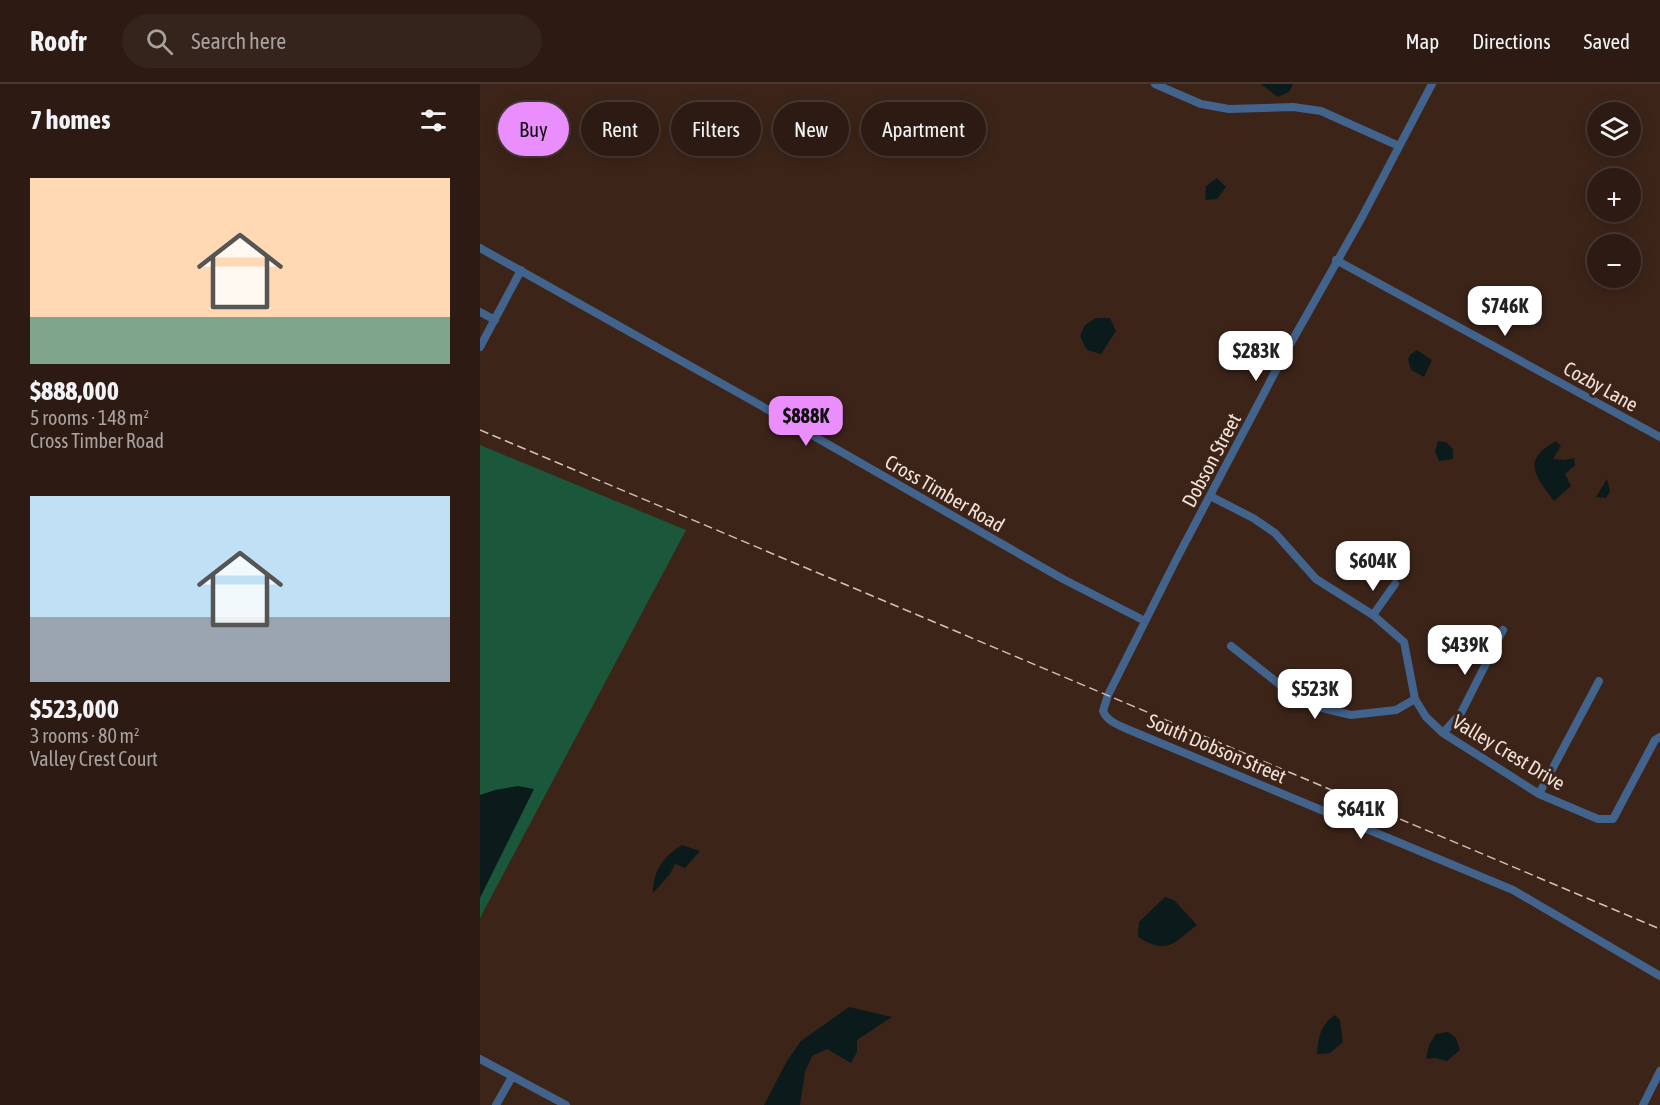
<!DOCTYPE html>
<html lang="en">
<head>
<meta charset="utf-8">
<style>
  body { margin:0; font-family:"Asap Condensed",sans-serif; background:#35241c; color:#f1f3f6; height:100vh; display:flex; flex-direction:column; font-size:22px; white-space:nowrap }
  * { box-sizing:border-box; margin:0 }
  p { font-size:20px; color:#a7a1a0 }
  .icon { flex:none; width:33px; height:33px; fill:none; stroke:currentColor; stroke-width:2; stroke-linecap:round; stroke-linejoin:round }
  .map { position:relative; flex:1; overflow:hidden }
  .side { display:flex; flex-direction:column; background:#2d1b13; width:480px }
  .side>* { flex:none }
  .guide { position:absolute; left:18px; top:18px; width:570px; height:54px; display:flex; gap:12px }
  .tools { position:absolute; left:1107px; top:18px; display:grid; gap:12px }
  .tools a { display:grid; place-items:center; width:54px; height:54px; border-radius:50%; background:#2d1b13; box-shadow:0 3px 15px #0003,0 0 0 2px #483933; font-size:30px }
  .price { position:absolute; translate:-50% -51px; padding:0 14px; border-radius:12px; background:#fff; color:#222; font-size:20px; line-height:39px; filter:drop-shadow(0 2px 3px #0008) }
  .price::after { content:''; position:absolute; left:50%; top:36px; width:18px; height:14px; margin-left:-9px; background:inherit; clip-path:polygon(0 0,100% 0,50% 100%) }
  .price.active { background:#ea8dfd; color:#111 }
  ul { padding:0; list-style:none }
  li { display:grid; align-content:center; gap:12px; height:318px; padding:0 30px }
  li span { display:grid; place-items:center; height:186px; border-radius:0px; color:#555 }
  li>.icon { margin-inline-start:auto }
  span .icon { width:108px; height:108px; fill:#fffc; stroke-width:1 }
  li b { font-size:26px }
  h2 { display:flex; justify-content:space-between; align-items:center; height:72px; padding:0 30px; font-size:26px }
  .tag { padding:0 21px; border-radius:27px; background:#2d1b13; box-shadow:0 3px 15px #0003,0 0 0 2px #483933; font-size:21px; line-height:54px }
  .tag.active { background:#ea8dfd; color:#111 }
  header { display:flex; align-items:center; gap:36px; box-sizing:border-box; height:84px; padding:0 30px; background:#2d1b13; border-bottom:2px solid #483933 }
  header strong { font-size:28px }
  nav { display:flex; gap:33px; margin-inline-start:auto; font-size:21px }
  .search { width:420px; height:54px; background:#35241c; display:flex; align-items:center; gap:15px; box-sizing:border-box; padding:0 21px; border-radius:33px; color:#a7a1a0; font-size:22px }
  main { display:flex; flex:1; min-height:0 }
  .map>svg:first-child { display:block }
</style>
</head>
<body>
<header>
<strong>Roofr</strong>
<div class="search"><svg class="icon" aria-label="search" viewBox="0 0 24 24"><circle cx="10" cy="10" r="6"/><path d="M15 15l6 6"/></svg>Search here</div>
<nav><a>Map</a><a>Directions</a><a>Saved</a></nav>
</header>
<main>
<section class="side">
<h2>7 homes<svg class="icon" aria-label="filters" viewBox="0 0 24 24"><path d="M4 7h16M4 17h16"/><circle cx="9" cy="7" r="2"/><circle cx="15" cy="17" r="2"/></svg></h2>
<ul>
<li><span style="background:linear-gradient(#ffd9b3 75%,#7fa58c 0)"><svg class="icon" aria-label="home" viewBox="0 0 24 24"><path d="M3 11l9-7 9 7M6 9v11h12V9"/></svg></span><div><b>$888,000</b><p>5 rooms · 148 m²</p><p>Cross Timber Road</p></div></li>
<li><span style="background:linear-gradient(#bfe0f5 65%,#9aa5b1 0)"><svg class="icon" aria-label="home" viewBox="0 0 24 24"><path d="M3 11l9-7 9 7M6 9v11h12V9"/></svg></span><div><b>$523,000</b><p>3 rooms · 80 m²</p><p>Valley Crest Court</p></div></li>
</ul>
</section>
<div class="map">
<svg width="1180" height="1021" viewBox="0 0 1180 1021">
  <rect width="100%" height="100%" fill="#3c2419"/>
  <path fill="#1a573b" d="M0,361L206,446L0,834Z"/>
  <path fill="#0b1b1c" d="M781,0H813L809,8L798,13Z
    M737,94L746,103L737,115L725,116L726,102Z
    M616,234H630L636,247L621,270L607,266L600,252L605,241Z
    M937,266L952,276L944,293L931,286L928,275L931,270Z
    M958,357L966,358L973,365V375L959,377L955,368Z
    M1076,357L1081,362L1073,375L1084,376L1094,374L1095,381L1085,390L1091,402L1074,417C1055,392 1041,376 1076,357Z
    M1127,395L1130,407L1126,414L1116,413Z
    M38,702L54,705L0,814V711L15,706Z
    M202,761L220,767L205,784L195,780L190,790L173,809C173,786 184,772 202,761Z
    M685,813L694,816L717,841C692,860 688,871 658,853L659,838Z
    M369,923L412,933L377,956V968L371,979L347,965L332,972L325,988L320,1021H284L307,977L321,957Z
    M855,931L860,936L863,958L850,969L837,970C838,954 841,940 855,931Z
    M968,948L976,954L980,966L967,977L955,974L946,975L949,961L956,950Z"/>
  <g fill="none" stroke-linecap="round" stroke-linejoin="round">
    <path stroke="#41638c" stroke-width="8" d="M675,0L721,20L749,25L813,23L841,27L919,62
      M952,0L881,135L803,273L696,476L628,611L623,627C627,637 638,641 647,645L1033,806L1180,892
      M0,164L271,316L583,495L665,537
      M856,176L1180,353
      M0,228L15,236
      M0,263L41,186
      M730,412L773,434L795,449L836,495L893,531L924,558L935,615L946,633L963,649L1059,710L1118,735H1133L1175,656L1180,653
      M893,531L915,500
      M751,562L818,615L838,623L871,631L916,626L935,615
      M963,649L981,629L1023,546
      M1059,710L1119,597
      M0,975L86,1021
      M16,1021L32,993
      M1163,1021L1180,987"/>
    <path stroke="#d3c1b9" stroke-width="1.5" stroke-dasharray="9 4.5" stroke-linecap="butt" d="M0,346L1180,845"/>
  </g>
  <g text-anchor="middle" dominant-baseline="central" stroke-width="6" stroke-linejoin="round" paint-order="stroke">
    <g font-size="20" fill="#f1e1d9" stroke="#3c2419">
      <text transform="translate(1121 302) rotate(29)">Cozby Lane</text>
      <text transform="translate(731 376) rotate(-62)">Dobson Street</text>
      <text transform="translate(465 409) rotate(30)">Cross Timber Road</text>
      <text transform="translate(737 664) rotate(23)">South Dobson Street</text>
      <text transform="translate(1029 668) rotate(31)">Valley Crest Drive</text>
    </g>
  </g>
</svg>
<div class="tools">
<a><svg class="icon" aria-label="layers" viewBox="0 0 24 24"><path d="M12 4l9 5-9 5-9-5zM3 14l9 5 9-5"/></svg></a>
<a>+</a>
<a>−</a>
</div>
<b class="price" style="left:1025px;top:253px">$746K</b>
<b class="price" style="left:776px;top:298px">$283K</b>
<b class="price active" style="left:326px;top:363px">$888K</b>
<b class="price" style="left:893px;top:508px">$604K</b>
<b class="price" style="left:985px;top:592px">$439K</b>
<b class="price" style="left:835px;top:636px">$523K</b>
<b class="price" style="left:881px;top:756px">$641K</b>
<div class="guide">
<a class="tag active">Buy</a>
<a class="tag">Rent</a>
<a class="tag">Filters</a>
<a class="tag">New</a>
<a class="tag">Apartment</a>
</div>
</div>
</main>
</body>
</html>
